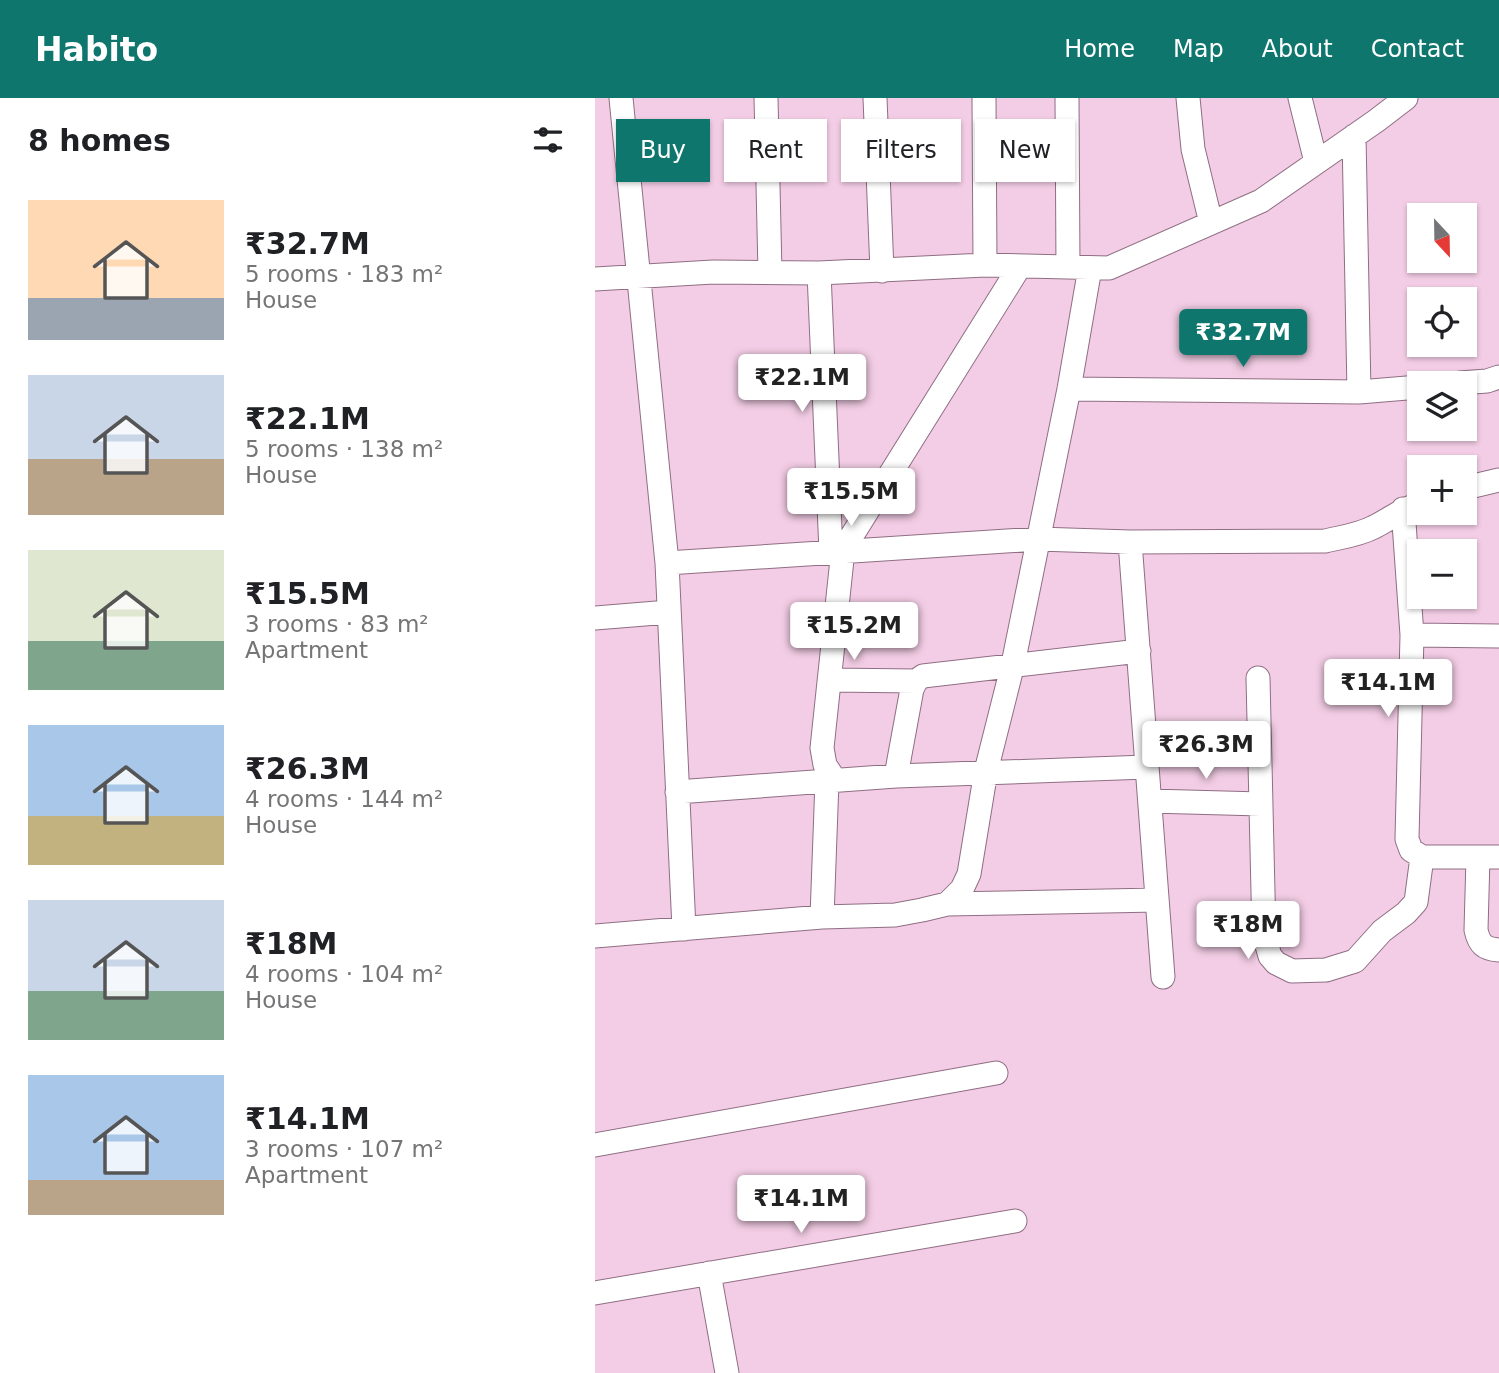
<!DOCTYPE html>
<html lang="en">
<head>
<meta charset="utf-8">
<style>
  body { margin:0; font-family:"DejaVu Sans",sans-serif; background:#f6f6f6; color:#202124; height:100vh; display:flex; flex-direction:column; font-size:26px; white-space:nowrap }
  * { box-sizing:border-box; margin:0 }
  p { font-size:23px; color:#757577 }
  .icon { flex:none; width:38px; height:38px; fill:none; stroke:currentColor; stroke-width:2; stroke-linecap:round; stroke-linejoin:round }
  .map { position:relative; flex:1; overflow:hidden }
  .details { display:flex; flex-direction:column; background:#fff; width:595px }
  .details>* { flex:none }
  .banner { position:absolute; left:21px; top:21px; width:665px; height:63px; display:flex; gap:14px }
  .needle { width:46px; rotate:158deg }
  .tools { position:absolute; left:812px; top:105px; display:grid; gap:14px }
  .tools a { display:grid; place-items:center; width:70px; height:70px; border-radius:0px; background:#fff; box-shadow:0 2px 5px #0004; font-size:35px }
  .price { position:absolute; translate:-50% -60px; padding:0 16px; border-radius:7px; background:#fff; color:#222; font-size:23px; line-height:46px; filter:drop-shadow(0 2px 4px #0008) }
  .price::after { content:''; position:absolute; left:50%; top:42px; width:21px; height:16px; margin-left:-10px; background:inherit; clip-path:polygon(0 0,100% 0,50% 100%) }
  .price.selected { background:#0f766e; color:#fff }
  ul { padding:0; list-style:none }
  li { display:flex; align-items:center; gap:21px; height:175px; padding:0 28px }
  li span { display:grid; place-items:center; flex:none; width:196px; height:140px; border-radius:0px; color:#555 }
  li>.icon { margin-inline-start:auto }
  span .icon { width:84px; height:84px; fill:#fffc; stroke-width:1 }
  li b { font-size:30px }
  h2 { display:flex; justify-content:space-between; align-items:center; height:84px; padding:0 28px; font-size:30px }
  .chip { padding:0 24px; border-radius:0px; background:#fff; box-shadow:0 2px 5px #0004; font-size:24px; line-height:63px }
  .chip.selected { background:#0f766e; color:#fff }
  header { display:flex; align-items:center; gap:42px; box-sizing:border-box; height:98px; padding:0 35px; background:#0f766e; color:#fff }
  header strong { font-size:33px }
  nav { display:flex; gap:38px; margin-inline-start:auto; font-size:24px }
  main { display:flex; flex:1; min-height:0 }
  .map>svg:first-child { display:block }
</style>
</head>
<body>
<header>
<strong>Habito</strong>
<nav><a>Home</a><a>Map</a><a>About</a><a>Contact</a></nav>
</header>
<main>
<section class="details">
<h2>8 homes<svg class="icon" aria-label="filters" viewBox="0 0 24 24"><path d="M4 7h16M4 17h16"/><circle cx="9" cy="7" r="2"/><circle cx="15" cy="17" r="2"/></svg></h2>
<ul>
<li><span style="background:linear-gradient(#ffd9b3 70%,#9aa5b1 0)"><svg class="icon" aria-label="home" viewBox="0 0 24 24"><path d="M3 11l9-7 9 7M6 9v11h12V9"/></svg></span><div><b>₹32.7M</b><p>5 rooms · 183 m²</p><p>House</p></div></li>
<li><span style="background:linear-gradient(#c9d6e8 60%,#b9a48a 0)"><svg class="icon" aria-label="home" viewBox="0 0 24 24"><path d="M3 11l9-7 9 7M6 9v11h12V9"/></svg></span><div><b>₹22.1M</b><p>5 rooms · 138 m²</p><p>House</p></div></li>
<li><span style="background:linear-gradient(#dfe7d0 65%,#7fa58c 0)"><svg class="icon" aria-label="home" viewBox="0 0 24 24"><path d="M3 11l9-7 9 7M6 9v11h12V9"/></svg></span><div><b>₹15.5M</b><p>3 rooms · 83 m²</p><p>Apartment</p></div></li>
<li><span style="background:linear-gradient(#a9c7e8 65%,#c2b280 0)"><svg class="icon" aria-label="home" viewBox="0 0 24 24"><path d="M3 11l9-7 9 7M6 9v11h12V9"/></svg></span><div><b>₹26.3M</b><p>4 rooms · 144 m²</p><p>House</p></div></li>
<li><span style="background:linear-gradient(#c9d6e8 65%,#7fa58c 0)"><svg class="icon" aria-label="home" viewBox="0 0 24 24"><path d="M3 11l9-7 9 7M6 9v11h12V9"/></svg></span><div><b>₹18M</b><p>4 rooms · 104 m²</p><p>House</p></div></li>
<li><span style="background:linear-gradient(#a9c7e8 75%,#b9a48a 0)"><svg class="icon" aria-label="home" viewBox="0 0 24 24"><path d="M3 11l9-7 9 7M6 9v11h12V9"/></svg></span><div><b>₹14.1M</b><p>3 rooms · 107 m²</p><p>Apartment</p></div></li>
</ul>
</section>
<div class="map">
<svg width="904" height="1275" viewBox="0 0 904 1275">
  <rect width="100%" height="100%" fill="#f3cde5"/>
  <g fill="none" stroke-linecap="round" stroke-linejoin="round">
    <defs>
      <path id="minor" d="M26,0L72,465L89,831
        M171,0L175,174
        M280,0L287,173
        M389,0L390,167
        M472,0L473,169
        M593,0L598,51L616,125
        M705,0L721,64
        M759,38L764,294
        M224,175L236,454
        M0,181L118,174L224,175L390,167L514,170L666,103L781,23L811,0
        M865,285L892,283L904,279
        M474,291L764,294L824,289
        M870,390L904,382
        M808,411L817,537L904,538
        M535,444L568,879
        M72,465L443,441L535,444L730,443C747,439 764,437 779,429C795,421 807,411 824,406
        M0,520L74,514
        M817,537L812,741L816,752L827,759H904
        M663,580L669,837L675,858L681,865L697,873L731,872L760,863L787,833L811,815L821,804L827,759
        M235,582L321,583
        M301,678L317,591L321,583L328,578L544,553
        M240,682L230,667L227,650L248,452L425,168
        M82,694L301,678L552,669
        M555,703L666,706
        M883,759L881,832C884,846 889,851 904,852
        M352,806L562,802
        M227,819L232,683
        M0,838L227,819L300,817L327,812L352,806L367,791L374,776L391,673L418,566L474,291L495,170
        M0,1047L401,975
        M114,1175L132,1275
        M0,1195L420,1123"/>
    </defs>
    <use href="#minor" stroke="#8f6e83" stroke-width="25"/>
    <use href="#minor" stroke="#fff" stroke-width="23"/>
  </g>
</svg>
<div class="tools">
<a><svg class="needle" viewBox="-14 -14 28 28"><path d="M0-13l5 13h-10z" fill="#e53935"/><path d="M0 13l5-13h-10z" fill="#757577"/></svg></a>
<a><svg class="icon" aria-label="locate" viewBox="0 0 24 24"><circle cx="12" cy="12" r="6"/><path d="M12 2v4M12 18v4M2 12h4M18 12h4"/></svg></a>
<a><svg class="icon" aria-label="layers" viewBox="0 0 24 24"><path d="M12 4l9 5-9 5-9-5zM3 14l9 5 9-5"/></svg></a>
<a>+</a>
<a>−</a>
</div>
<b class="price selected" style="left:648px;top:271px">₹32.7M</b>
<b class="price" style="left:207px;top:316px">₹22.1M</b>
<b class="price" style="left:256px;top:430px">₹15.5M</b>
<b class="price" style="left:259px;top:564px">₹15.2M</b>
<b class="price" style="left:793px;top:621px">₹14.1M</b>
<b class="price" style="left:611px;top:683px">₹26.3M</b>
<b class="price" style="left:653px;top:863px">₹18M</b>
<b class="price" style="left:206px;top:1137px">₹14.1M</b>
<div class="banner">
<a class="chip selected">Buy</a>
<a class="chip">Rent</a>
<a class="chip">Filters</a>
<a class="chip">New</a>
</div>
</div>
</main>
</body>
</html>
